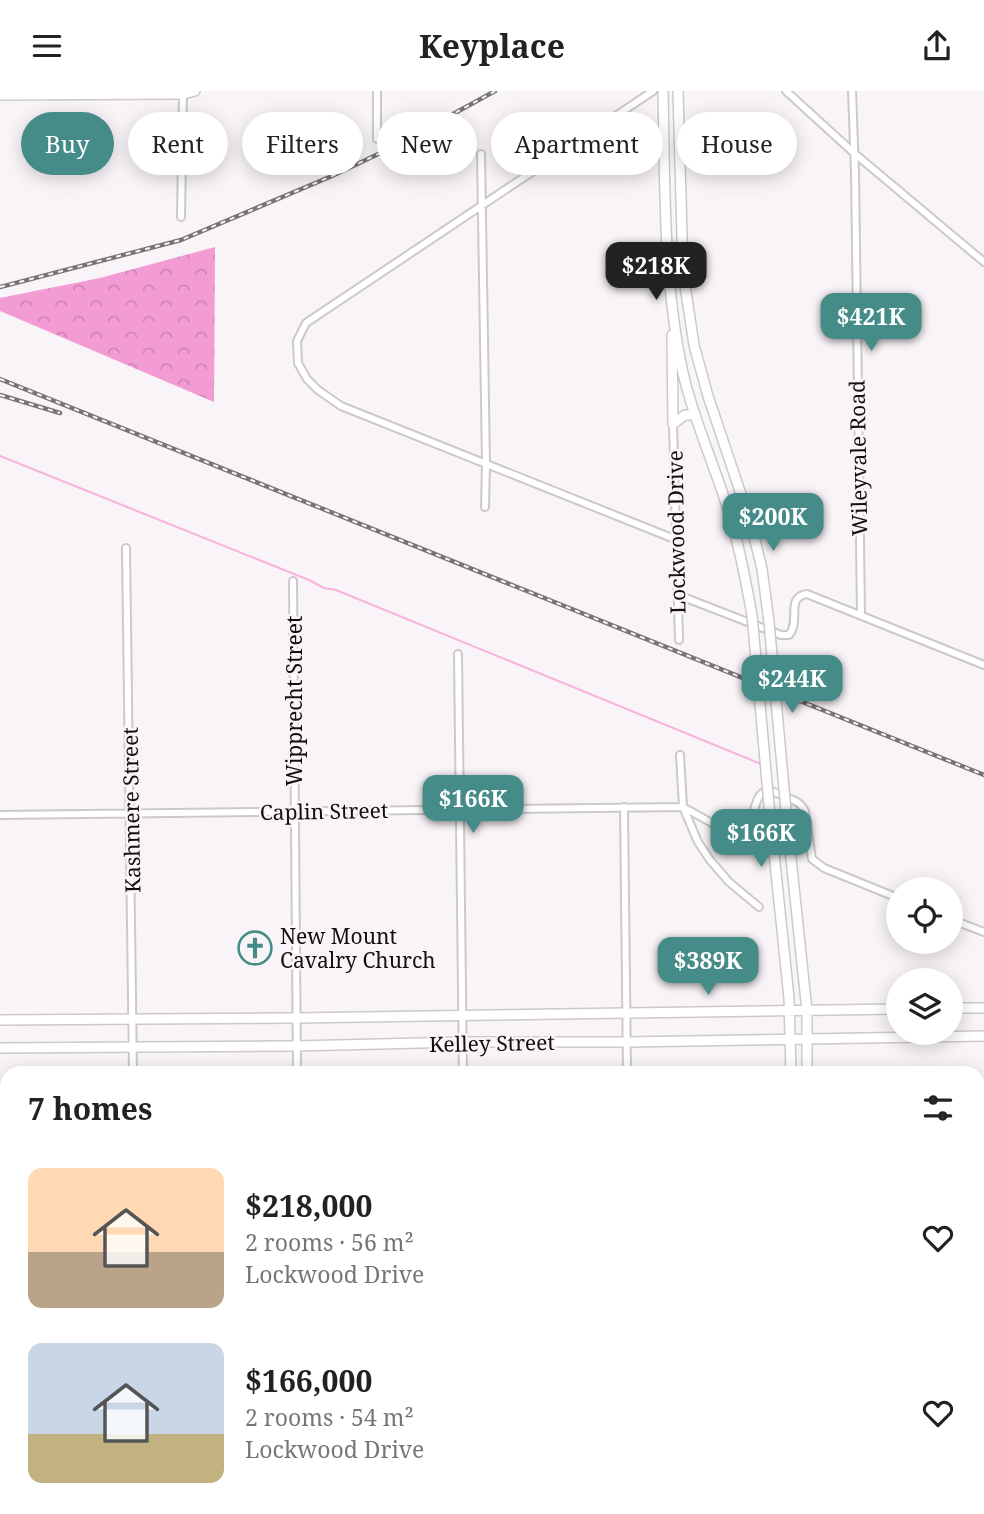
<!DOCTYPE html>
<html lang="en">
<head>
<meta charset="utf-8">
<style>
  body { margin:0; font-family:"Noto Serif",serif; background:#f6f6f6; color:#222; height:100vh; display:flex; flex-direction:column; font-size:26px; white-space:nowrap }
  * { box-sizing:border-box; margin:0 }
  p { font-size:23px; color:#767676 }
  .icon { flex:none; width:38px; height:38px; fill:none; stroke:currentColor; stroke-width:2; stroke-linecap:round; stroke-linejoin:round }
  .map { position:relative; flex:1; overflow:hidden }
  .side { position:absolute; left:0px; top:975px; width:985px; height:450px; display:flex; flex-direction:column; background:#fff; border-radius:21px 21px 0 0; box-shadow:0 4px 18px #0003 }
  .side>* { flex:none }
  .hud { position:absolute; left:21px; top:21px; width:943px; height:63px; display:flex; gap:14px }
  .buttons { position:absolute; left:886px; top:786px; display:grid; gap:14px }
  .buttons a { display:grid; place-items:center; width:77px; height:77px; border-radius:50%; background:#fff; box-shadow:0 4px 18px #0003; font-size:35px }
  .price { position:absolute; translate:-50% -60px; padding:0 16px; border-radius:14px; background:#458c89; color:#fff; font-size:23px; line-height:46px; filter:drop-shadow(0 2px 4px #0008) }
  .price::after { content:''; position:absolute; left:50%; top:42px; width:21px; height:16px; margin-left:-10px; background:inherit; clip-path:polygon(0 0,100% 0,50% 100%) }
  .price.current { background:#222; color:#fff }
  ul { padding:0; list-style:none }
  li { display:flex; align-items:center; gap:21px; height:175px; padding:0 28px }
  li span { display:grid; place-items:center; flex:none; width:196px; height:140px; border-radius:14px; color:#555 }
  li>.icon { margin-inline-start:auto }
  span .icon { width:84px; height:84px; fill:#fffc; stroke-width:1 }
  li b { font-size:30px }
  h2 { display:flex; justify-content:space-between; align-items:center; height:84px; padding:0 28px; font-size:30px }
  .chip { padding:0 24px; border-radius:32px; background:#fff; box-shadow:0 4px 18px #0003; font-size:24px; line-height:63px }
  .chip.current { background:#458c89; color:#fff }
  header { display:flex; justify-content:space-between; align-items:center; height:91px; padding:0 28px; background:#fff; font-size:32px; font-weight:700 }
  .map>svg:first-child { display:block }
</style>
</head>
<body>
<header><svg class="icon" aria-label="menu" viewBox="0 0 24 24"><path d="M4 6h16M4 12h16M4 18h16"/></svg>Keyplace<svg class="icon" aria-label="share" viewBox="0 0 24 24"><path d="M12 15V3M7 8l5-5 5 5M5 13v7h14v-7"/></svg></header>
<div class="map">
<svg width="984" height="1423" viewBox="0 0 984 1423">
  <defs>
    <pattern id="forest-crowns" width="20" height="18" patternUnits="userSpaceOnUse" patternTransform="scale(1.75)"><rect width="20" height="18" fill="#f39cd4"/><path d="M2 6a3 3 0 1 1 6 0M12 15a3 3 0 1 1 6 0" fill="none" stroke="#cf85b5"/></pattern>
  </defs>
  <rect width="100%" height="100%" fill="#f9f4f7"/>
  <path fill="url(#forest-crowns)" d="M215,156L214,311L0,220V207L100,187Z
    M978,1200H984V1322H978Z"/>
  <g fill="none" stroke-linecap="round" stroke-linejoin="round">
    <path stroke="#f9b1de" stroke-width="2" d="M0,365L309,489L324,497L336,499L761,673"/>
    <defs>
      <path id="street" d="M377,0V48
        M653,0L306,232L297,250L298,272L307,288L318,299L341,315L677,449
        M786,0L854,62L984,171
        M852,0L855,81L861,524
        M481,63L486,373L485,416
        M181,126L183,2
        M673,333L679,549
        M126,457L133,982
        M293,490L297,982
        M678,504L781,544H789C801,530 785,506 807,503L984,574
        M458,563L463,982
        M680,664L683,716L698,751L710,769L729,791L759,816
        M624,716L627,982
        M0,724L683,716L728,741C760,743 749,703 767,700C773,699 783,705 788,707C796,710 801,712 805,720L812,768L824,777L898,807
        M950,828L984,841
        M978,1061H980
        M0,1346H7"/>
      <path id="secondary" d="M663,0C665,94 663,190 683,282C694,331 716,377 730,425C740,457 746,491 752,524
        M678,0L683,181L694,254L708,305L751,433L762,478L769,531
        M0,4L183,3L195,0
        M672,244L673,333
        M673,333L685,324H694
        M769,714L789,907L791,982
        M786,720L807,920V982
        M950,917H984
        M0,929L296,927L898,918
        M0,957L296,955L462,951H627L984,945
        M0,1378L7,1377
        M798,1418V1423
        M742,1423C753,1418 765,1423 776,1418
        M812,1423V1418"/>
      <path id="highway" d="M978,1337L984,1338
        M978,1364H984
        M978,1391H984
        M0,1397H7
        M0,1411L7,1410
        M978,1416L984,1415
        M609,1418L651,1423
        M69,1423L103,1418
        M840,1423L906,1422L965,1418"/>
    </defs>
    <use href="#street" stroke="#cdc9cb" stroke-width="10"/>
    <use href="#secondary" stroke="#cdc9cb" stroke-width="12"/>
    <use href="#highway" stroke="#cdc9cb" stroke-width="16"/>
    <use href="#street" stroke="#fff" stroke-width="6"/>
    <use href="#secondary" stroke="#fff" stroke-width="9"/>
    <use href="#highway" stroke="#fff" stroke-width="12"/>
    <defs>
      <path id="rail" d="M0,196L181,149L332,85L393,56L495,0
        M0,288L984,684
        M0,304L60,322"/>
    </defs>
    <use href="#rail" stroke="#777476" stroke-width="4.5"/>
    <use href="#rail" stroke="#f9f4f7" stroke-width="2" stroke-dasharray="5" stroke-linecap="butt"/>
    <defs>
      <path id="secondary-bridge" d="M752,524L769,714
        M769,531L786,720"/>
    </defs>
    <use href="#secondary-bridge" stroke="#cdc9cb" stroke-width="12" stroke-linecap="butt"/>
    <use href="#secondary-bridge" stroke="#fff" stroke-width="9"/>
  </g>
  <defs>
    <symbol id="church-ring" viewBox="-11 -11 22 22"><circle r="9.5" fill="#f9f4f7" stroke="#458c89" stroke-width="1.5"/><path d="M-1.2-6h2.4v3.5h3.3v2.4h-3.3V6h-2.4V-.1h-3.3v-2.4h3.3Z" fill="#458c89"/></symbol>
  </defs>
  <g fill-rule="evenodd">
    <use href="#church-ring" x="236" y="838" width="38" height="38"/>
  </g>
  <g text-anchor="middle" dominant-baseline="central" stroke-width="5" stroke-linejoin="round" paint-order="stroke">
    <g font-size="21" fill="#110f10" stroke="#f9f4f7">
      <text transform="translate(858 367) rotate(-91)">Wileyvale Road</text>
      <text transform="translate(676 441) rotate(-91)">Lockwood Drive</text>
      <text transform="translate(294 610) rotate(-90)">Wipprecht Street</text>
      <text transform="translate(131 719) rotate(-91)">Kashmere Street</text>
      <text transform="translate(324 720) rotate(-1)">Caplin Street</text>
      <text transform="translate(492 952) rotate(-1)">Kelley Street</text>
    </g>
    <g font-size="21" fill="#110f10" stroke="#f9f4f7" text-anchor="start">
      <text x="280" y="845">New Mount<tspan x="280" dy="24">Cavalry Church</tspan></text>
    </g>
  </g>
</svg>
<div class="buttons">
<a><svg class="icon" aria-label="locate" viewBox="0 0 24 24"><circle cx="12" cy="12" r="6"/><path d="M12 2v4M12 18v4M2 12h4M18 12h4"/></svg></a>
<a><svg class="icon" aria-label="layers" viewBox="0 0 24 24"><path d="M12 4l9 5-9 5-9-5zM3 14l9 5 9-5"/></svg></a>
</div>
<b class="price current" style="left:656px;top:211px">$218K</b>
<b class="price" style="left:871px;top:262px">$421K</b>
<b class="price" style="left:773px;top:462px">$200K</b>
<b class="price" style="left:792px;top:624px">$244K</b>
<b class="price" style="left:473px;top:744px">$166K</b>
<b class="price" style="left:761px;top:778px">$166K</b>
<b class="price" style="left:708px;top:906px">$389K</b>
<div class="hud">
<a class="chip current">Buy</a>
<a class="chip">Rent</a>
<a class="chip">Filters</a>
<a class="chip">New</a>
<a class="chip">Apartment</a>
<a class="chip">House</a>
</div>
<section class="side">
<h2>7 homes<svg class="icon" aria-label="filters" viewBox="0 0 24 24"><path d="M4 7h16M4 17h16"/><circle cx="9" cy="7" r="2"/><circle cx="15" cy="17" r="2"/></svg></h2>
<ul>
<li><span style="background:linear-gradient(#ffd9b3 60%,#b9a48a 0)"><svg class="icon" aria-label="home" viewBox="0 0 24 24"><path d="M3 11l9-7 9 7M6 9v11h12V9"/></svg></span><div><b>$218,000</b><p>2 rooms · 56 m²</p><p>Lockwood Drive</p></div><svg class="icon" aria-label="heart" viewBox="0 0 24 24"><path d="M12 20l-8-8c-3-5 5-10 8-4 3-6 11-1 8 4z"/></svg></li>
<li><span style="background:linear-gradient(#c9d6e8 65%,#c2b280 0)"><svg class="icon" aria-label="home" viewBox="0 0 24 24"><path d="M3 11l9-7 9 7M6 9v11h12V9"/></svg></span><div><b>$166,000</b><p>2 rooms · 54 m²</p><p>Lockwood Drive</p></div><svg class="icon" aria-label="heart" viewBox="0 0 24 24"><path d="M12 20l-8-8c-3-5 5-10 8-4 3-6 11-1 8 4z"/></svg></li>
</ul>
</section>
</div>
</body>
</html>
